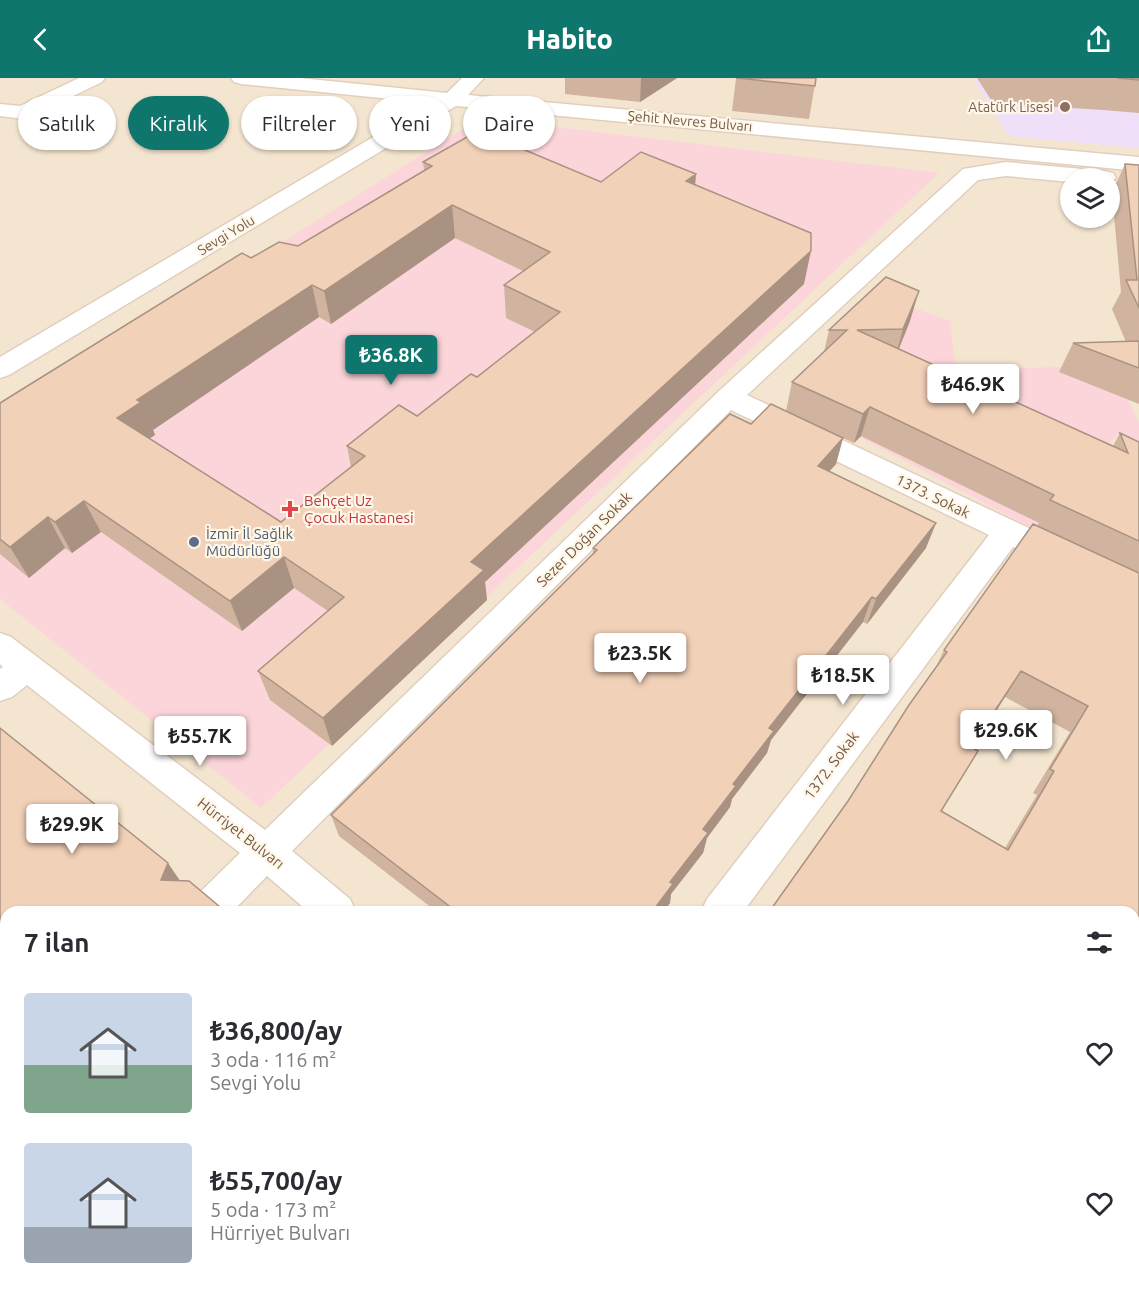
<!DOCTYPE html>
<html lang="tr">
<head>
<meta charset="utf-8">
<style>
  body { margin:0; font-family:Ubuntu,sans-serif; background:#f2f2f3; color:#2b2b33; height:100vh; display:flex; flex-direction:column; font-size:22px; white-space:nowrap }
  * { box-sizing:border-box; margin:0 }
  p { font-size:20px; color:#7c7c81 }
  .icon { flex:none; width:33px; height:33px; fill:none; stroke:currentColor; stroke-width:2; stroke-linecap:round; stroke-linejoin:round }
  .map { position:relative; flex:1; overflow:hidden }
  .drawer { position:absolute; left:0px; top:828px; width:1140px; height:384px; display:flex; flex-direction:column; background:#fff; border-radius:18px 18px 0 0; box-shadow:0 2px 4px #0004 }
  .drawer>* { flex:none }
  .hud { position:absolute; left:18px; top:18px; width:600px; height:54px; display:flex; gap:12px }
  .buttons { position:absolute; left:1060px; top:90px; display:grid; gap:12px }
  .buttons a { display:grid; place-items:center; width:60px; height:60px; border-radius:50%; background:#fff; box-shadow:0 2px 4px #0004; font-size:30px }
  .price { position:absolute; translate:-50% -51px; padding:0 14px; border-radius:6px; background:#fff; color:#222; font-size:20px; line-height:39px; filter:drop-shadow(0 2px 3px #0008) }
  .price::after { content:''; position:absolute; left:50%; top:36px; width:18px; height:14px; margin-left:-9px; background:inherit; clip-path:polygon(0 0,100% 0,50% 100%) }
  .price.selected { background:#0f766e; color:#fff }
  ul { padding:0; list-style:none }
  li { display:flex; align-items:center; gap:18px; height:150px; padding:0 24px }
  li span { display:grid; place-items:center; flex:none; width:168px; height:120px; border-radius:6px; color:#555 }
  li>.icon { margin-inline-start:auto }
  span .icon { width:72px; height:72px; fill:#fffc; stroke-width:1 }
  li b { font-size:26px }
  h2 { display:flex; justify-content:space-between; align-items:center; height:72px; padding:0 24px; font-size:26px }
  .tag { padding:0 21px; border-radius:27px; background:#fff; box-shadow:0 2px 4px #0004; font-size:21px; line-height:54px }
  .tag.selected { background:#0f766e; color:#fff }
  header { display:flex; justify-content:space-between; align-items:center; height:78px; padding:0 24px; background:#0f766e; color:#fff; font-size:27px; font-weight:800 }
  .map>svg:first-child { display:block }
</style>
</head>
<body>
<header><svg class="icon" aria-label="back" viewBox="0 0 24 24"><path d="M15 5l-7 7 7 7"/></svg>Habito<svg class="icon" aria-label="share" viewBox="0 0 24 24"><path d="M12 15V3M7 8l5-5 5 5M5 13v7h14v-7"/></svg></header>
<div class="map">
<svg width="1139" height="1212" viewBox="0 0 1139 1212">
  <rect width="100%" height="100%" fill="#fdf3e2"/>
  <path fill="#f4e5d0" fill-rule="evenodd" d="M0,0H1139V1212H0ZM1071,100H1110V140H1071ZM6,834H1134V1206H6Z"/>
  <path fill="#f0dff9" d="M973,0H1139V70L1008,58Z"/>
  <path fill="#fbd5d9" d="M481,40L939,95L261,730L0,521V341Z
    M892,222L950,243L955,284L970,291L1113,288L1139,345V364L1117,356L1040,454L794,325Z"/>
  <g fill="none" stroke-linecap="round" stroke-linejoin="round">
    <defs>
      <path id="minor" d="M79,0H105L102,4L30,39L23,41L0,38V26L20,28Z
        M231,0H300L447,15L462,0H484L468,17L1139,79V93L456,28L9,297L0,300V279L431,25L241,6L234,4Z
        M1006,84L1105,93L1113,95L1116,100L1110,105V100H1071V104L1006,98L978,102L747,317L1037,454L1041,462L1037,470L1026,473L1013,469L743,834H701L707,821L989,457L731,332L292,773L350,821L356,834H309L267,798L232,834H187L193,821L240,775L27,607L12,619L0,623V591L3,589L0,586V555L11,559L265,752L719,313L963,91Z
        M6,1011V1057L0,1059V1013Z
        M417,1206H465L462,1212H415Z
        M785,1206H837L839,1212H788Z"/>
      <path id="major" d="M1139,1087V1142L1134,1144V1089Z
        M1078,1206H1124L1122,1212H1076Z"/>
    </defs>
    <use href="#minor" stroke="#e1cfbe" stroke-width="3"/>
    <use href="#major" stroke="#dbd4cf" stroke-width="3"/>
    <use href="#minor" fill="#fff" fill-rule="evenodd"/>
    <use href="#major" fill="#fdda99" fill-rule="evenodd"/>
    <path stroke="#b5a1c6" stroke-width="1.5" d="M1136,1212L1139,1203"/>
  </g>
  <path fill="#d0b49f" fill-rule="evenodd" d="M565,0H677L640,24L565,16Z
    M736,0H816L809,41L732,33Z
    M977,0H1139V35L1103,32L993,25Z
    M490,62L601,104L696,96L695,107L804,206L485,504L487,522L332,668L270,622L258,593L328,533L294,510L242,553L101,454L72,475L65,470L29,500L0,476V325L251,180L298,168L424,92L423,84ZM455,160L523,193L504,207L506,240L535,254L477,299L417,338L347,368L351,389L281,444L149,360L155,357L153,352L319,239L331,246Z
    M1125,86L1139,87V326L1059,294L1073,265L1126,264L1112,231L1121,214L1112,115Z
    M910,243L899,271L1113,368L1120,355L1139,364V948L848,723L936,589L944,572L1039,445L861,358L854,365L843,360L836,386L829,393L926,470L867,546L863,544L771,662L767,675L732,721L730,729L707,760L703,775L671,816L670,825L663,834H437L339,758L331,737L593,476V470L751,346L786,333L792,304L824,274L829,252ZM1005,619L1070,654L1033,715L1037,717L1005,770L942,733L973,670Z
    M902,1206H1017L1014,1212H910Z"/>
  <path fill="#a99282" d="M641,0H677L640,24Z
    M696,96L693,128L686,103Z
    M452,127L455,160L331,246L324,213Z
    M811,173L804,206L485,504L487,522L332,668L323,640L471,484Z
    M312,207L319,239L153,352L155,357L132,372L117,340L137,322Z
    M919,213L910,243L895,280L903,251Z
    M870,329L861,358L854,365L863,336Z
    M843,360L836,386L812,413L818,388Z
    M84,423L101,454L72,475L55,444Z
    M48,439L65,470L29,500L10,469Z
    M936,445L926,470L867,546L876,521Z
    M284,479L294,510L242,553L230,523Z
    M872,519L863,544L771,662L767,675L732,721L730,729L707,760L703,775L671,816L670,825L663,834H652L703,751L769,650Z
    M1021,593L1005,619L957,694L971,669Z
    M168,785L191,819L161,802Z
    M0,957L6,962V972L0,978Z
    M358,1206H381L377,1212H353Z"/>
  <path fill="#f2d1b9" stroke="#a99282" stroke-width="1.5" fill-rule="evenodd" d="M736,0H816L815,8Z
    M1117,0H1139V2Z
    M474,55L490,62L494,59L601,104L641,74L696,96L686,103L811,155V173L471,484L484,492L323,640L258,593L344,519L284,479L230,523L84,423L55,444L48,439L10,469L0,461V325L242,175L251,180L279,164L298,168L432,88L423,84ZM452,127L550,174L504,207L560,234L477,299L471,296L417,338L399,327L347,368L365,378L281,444L117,340L141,324L137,322L312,207L324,213Z
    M1125,86L1139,87V230L1126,202H1137Z
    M886,199L919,213L903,251L857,252L1128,375L1120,355L1139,364V463L1050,422L1054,417L870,329L863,336L792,304L847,252H829Z
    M1139,263V290L1073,265Z
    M771,326L843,360L818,388L936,445L876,521L872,519L769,650L774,653L733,706L736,708L703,751L708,755L670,804L673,806L652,834H457L331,737L597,472L593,470L730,336L751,346Z
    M1033,446L1139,495V948L1134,958V834H769L848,723L909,627L947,574L944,572ZM1021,593L1088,628L1050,691L1054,693L1008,772L941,733L978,673L971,669Z
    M0,650L168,785L161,802L189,803L226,834H6V969L0,963Z
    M261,1206H358L353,1212H267Z
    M495,1206H672L680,1212H491Z
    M928,1206H1017L1014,1212H936Z"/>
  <circle fill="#8d6e63" stroke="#fff7e8" stroke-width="2" cx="1065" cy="29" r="6"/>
  <path fill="#e0444e" stroke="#fff7e8" stroke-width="2" d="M287 422h6v6h6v6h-6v6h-6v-6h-6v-6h6z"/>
  <circle fill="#5c6f8a" stroke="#fff7e8" stroke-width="2" cx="194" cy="464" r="6"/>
  <g text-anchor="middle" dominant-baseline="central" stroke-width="4.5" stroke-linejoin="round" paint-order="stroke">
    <g font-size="14" fill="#785e54" stroke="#fff7e8" text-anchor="end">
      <text x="1053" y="29">Atatürk Lisesi</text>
    </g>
    <g font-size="14" fill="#745948" stroke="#fff7e8">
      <text transform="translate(690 43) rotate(5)">Şehit Nevres Bulvarı</text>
      <text transform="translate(226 157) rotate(-31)">Sevgi Yolu</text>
    </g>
    <g font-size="15" fill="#745948" stroke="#fff7e8">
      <text transform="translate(933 418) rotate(26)">1373. Sokak</text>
      <text transform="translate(584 461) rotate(-45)">Sezer Doğan Sokak</text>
      <text transform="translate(831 687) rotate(-53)">1372. Sokak</text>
      <text transform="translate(241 755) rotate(38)">Hürriyet Bulvarı</text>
    </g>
    <g font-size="15" fill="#be3a42" stroke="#fff7e8" text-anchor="start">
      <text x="304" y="422">Behçet Uz<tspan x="304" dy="17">Çocuk Hastanesi</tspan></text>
    </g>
    <g font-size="15" fill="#4e5e75" stroke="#fff7e8" text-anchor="start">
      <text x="206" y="455">İzmir İl Sağlık<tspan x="206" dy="17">Müdürlüğü</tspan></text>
    </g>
  </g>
</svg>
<div class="buttons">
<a><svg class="icon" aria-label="layers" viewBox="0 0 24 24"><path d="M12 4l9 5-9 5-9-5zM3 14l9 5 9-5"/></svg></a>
</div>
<b class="price selected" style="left:391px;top:308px">₺36.8K</b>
<b class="price" style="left:973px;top:337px">₺46.9K</b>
<b class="price" style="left:640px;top:606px">₺23.5K</b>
<b class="price" style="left:843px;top:628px">₺18.5K</b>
<b class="price" style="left:1006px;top:683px">₺29.6K</b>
<b class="price" style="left:200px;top:689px">₺55.7K</b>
<b class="price" style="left:72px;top:777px">₺29.9K</b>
<div class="hud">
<a class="tag">Satılık</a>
<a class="tag selected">Kiralık</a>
<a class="tag">Filtreler</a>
<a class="tag">Yeni</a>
<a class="tag">Daire</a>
</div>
<section class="drawer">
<h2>7 ilan<svg class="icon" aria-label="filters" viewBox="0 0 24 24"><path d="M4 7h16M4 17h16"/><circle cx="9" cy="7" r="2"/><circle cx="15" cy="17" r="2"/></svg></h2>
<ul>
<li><span style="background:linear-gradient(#c9d6e8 60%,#7fa58c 0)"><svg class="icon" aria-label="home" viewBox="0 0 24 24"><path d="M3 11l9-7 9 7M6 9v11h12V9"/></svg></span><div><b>₺36,800/ay</b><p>3 oda · 116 m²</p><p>Sevgi Yolu</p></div><svg class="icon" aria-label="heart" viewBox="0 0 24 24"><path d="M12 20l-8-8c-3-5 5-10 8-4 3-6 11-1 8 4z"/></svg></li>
<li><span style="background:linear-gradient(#c9d6e8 70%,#9aa5b1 0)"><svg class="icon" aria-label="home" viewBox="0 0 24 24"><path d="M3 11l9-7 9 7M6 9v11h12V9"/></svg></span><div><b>₺55,700/ay</b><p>5 oda · 173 m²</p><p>Hürriyet Bulvarı</p></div><svg class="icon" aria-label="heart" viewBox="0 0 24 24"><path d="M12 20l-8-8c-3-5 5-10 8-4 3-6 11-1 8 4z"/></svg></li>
</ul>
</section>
</div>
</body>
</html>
